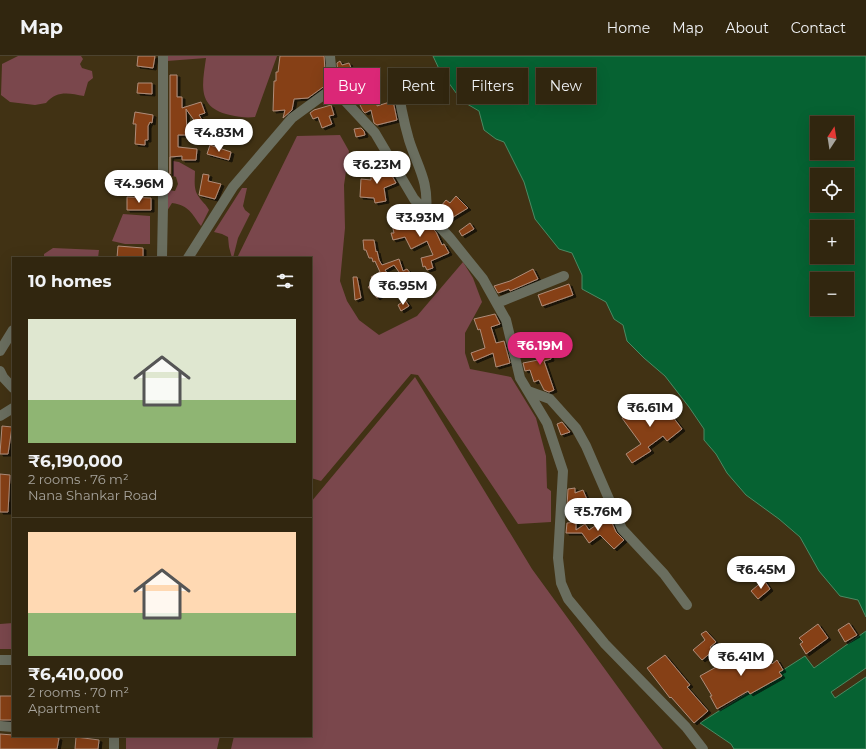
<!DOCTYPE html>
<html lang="en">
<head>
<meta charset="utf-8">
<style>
  body { margin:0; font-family:Montserrat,sans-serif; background:#392e18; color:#f1f3f6; height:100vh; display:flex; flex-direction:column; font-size:15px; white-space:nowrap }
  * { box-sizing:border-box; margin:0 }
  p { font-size:13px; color:#a8a59e }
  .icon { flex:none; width:22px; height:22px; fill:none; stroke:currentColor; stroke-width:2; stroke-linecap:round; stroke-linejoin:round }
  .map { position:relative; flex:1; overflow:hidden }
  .drawer { position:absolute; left:12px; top:201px; width:300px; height:480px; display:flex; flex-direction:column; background:#31260f; border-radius:0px; box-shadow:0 4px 16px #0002,0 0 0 1px #4c432f }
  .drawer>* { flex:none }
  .guide { position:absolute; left:324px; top:12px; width:380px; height:36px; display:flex; gap:8px }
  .needle { width:26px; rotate:12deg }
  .controls { position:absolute; left:810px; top:60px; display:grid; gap:8px }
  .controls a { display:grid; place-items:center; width:44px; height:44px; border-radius:0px; background:#31260f; box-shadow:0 4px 16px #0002,0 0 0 1px #4c432f; font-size:20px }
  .price { position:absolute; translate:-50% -34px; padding:0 9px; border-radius:14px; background:#fff; color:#222; font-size:13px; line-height:26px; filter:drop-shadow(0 1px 2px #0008) }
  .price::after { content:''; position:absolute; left:50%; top:24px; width:12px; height:9px; margin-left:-6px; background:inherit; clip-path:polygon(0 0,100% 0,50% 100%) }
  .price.active { background:#db2777; color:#fff }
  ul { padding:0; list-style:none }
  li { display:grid; align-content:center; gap:8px; height:212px; padding:0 16px }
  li+li { border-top:1px solid #4c432f }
  li span { display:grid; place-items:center; height:124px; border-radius:0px; color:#555 }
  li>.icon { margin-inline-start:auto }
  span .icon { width:72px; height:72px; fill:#fffc; stroke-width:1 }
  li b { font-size:17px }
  h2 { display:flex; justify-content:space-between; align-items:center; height:48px; padding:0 16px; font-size:17px }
  .pill { padding:0 14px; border-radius:0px; background:#31260f; box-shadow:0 4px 16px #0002,0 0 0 1px #4c432f; font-size:14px; line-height:36px }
  .pill.active { background:#db2777; color:#fff }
  header { display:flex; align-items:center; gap:24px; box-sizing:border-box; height:56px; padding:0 20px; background:#31260f; border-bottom:1px solid #4c432f }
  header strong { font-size:19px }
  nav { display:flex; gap:22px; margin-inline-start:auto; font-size:14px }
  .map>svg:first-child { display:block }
</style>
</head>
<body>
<header>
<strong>Map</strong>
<nav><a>Home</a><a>Map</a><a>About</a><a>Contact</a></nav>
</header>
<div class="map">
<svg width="866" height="693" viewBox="0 0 866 693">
  <defs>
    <filter id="shadow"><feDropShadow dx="3" dy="2" stdDeviation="0" flood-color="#0009"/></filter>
  </defs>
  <rect width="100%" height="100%" fill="#413214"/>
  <path fill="#7a474c" d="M18,0H81L83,3L80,8L82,12L92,15L93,22L88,26L84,40C69,37 57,34 46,47L35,49L10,46L1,39L2,8Z
    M168,0H277L255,61C246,62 239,61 230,59C197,52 202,30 206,2L167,5Z
    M340,79L349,95L344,129L345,172L340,225L347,245L359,264L379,279L417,260L463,206L473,222L482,246L465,277V297L470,313L511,321L536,362L546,400L547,432L551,435V466L518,468L418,319L411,318L321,425L311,422V202H237L297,80Z
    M173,105L179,106L195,115C195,123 193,134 199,141C202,146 206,148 209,154L201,170C191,157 190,150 172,147L167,155L168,134L175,135L178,128L176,121L173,120Z
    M242,132H247L243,150L245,154L250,158L238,182L233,202H232L229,191L228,181L222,178L214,176Z
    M123,158L150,160V188H125L112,185Z
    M53,192L99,194L98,202H44V198Z
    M415,321L532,513L663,693H231L234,680H311V446Z
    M13,567V593H0V568Z
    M126,680H220L217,693H126Z"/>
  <path fill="#066232" stroke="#4c8a63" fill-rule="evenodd" d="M433,0H866V561L858,544L840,540L819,515L800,481L779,463L746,439L727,417L716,398L704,384V373L689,351L665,320L644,302L627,285L623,269L614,263L606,246L582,233V219L572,197L559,193L535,163L524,126L504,86L496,83L484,74L479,55L462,45L440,15ZM817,67H847V97H817ZM817,119H847V149H817ZM817,171H847V201H817ZM817,223H847V253H817Z
    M866,575V612L831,636L835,642L866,621V693H734L731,688L700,667L805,600L814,612Z"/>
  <path fill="#864114" stroke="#af8c7a" filter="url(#shadow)" d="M138,0H155L153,12L137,10Z
    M280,0H324L326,29L308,42L294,43L292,54L283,62L285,54L273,55L274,25H276V16H278Z
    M340,5L342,9L349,7L362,37L370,34L374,47H377V50L393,45L397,64L377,69L374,67L371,54L365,57L363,55L356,41L358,38H355L353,34L351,35L350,34L345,36L339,29L337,7Z
    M170,19H177V41H182V52L201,46L205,57L199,59L215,86L211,88L186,53L187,79H178V91L197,93L196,104H182V100L170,101V118Z
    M138,27H152V38L137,37Z
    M331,49L334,59L329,60L332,68L322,72L318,61L313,63L310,57L314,54Z
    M135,56L153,59L152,67L150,66L148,70V84H145V89L135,88L136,68H133Z
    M226 76a8 8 0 1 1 16 0a8 8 0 1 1-16 0Z
    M361,72L364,75L365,79L356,81L354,73Z
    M210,89L231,96L229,104L207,98Z
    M382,103L387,117L390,116L396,127L384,132L386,145L375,147L374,142L360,141L361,123L371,124V121L381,120L376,106Z
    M130,116H148V129H131Z
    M203,118L209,119L208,125L221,128L215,143L199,139Z
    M456,140L468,152L450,163L441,150L446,144L450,147Z
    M127,141L151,142V154H127Z
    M422,161L436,176L442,189L444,188L449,197L431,205L433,212L427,214L425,210L423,211L421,202L433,199L427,185L411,193L405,181L393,184L391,177H394L391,164L400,163L402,168Z
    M470,167L474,173L462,180L459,175Z
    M363,184H374L376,196L377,195L379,204L382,209L399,203L403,215L407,213L411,218L404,223L394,209L385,214L395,228L377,242L368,231L375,226L371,221L380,216L375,205L373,206L372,202H369L366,194H364Z
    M118,190L143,192V202H117Z
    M533,213L538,223L510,235L509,233L498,237L494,230L510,225Z
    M353,221H357L361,242L355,244Z
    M569,228L573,239L542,250L538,239Z
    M405,244L409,250L401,255L398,249Z
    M495,258L500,268L491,271L496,287L504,285L510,307L496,311L493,297L474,305L471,297L485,292L480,273L478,274L474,263Z
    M542,282L545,295L549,294L551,303L544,305L554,334L549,336L544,334L539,324L534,326L530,314L525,315L523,307L538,304L532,285Z
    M650,343L660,356L666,352L682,373L667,385L663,380L648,391L651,395L632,407L626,398L641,388L622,362Z
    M562,366L570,376L561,379L557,368Z
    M2,370L12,371L8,398H0Z
    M0,418L10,419L8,456H0Z
    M575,432V437L583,434L588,446L576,447V451H567L568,433Z
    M609,460L616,476L624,484L614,493L600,479L589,487L582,477H566L567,467L576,466V474L585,468L589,474Z
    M764,524L770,533L758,543L751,535Z
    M849,567L857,579L845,586L838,574Z
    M818,568L828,582L806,598L800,588L803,586L799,582Z
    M706,575L716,586L710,591L713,595L702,604L693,594L705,584L701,578Z
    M761,589L772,608L777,604L783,614L779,616L782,620L750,638L748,635L717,653L710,640H712L700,620L718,610L720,613Z
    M665,599L690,629L687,631L708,655L694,667L671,641L670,642L647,612Z
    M0,640H13V664H0Z
    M0,678L13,679V680H48L59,682L57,693H0Z
    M76,681L99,684L98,693H75Z"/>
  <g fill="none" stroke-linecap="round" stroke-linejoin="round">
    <path stroke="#6a6e5f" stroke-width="10" d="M330,0L333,32
      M396,20C399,42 403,63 409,84C418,112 429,125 426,156
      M333,32L375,77L414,143L450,182L483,223L506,264L520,322L547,367L563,415L558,502L561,527L568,543L605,588L686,671L703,693
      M162,202L163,150V0
      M188,202L233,131L292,62L333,32
      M497,247L564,220
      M0,295L13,274
      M0,315L3,321L13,332
      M528,335L550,343L576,372L586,390L622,473L664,518L687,549
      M0,360L13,352
      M0,604H13
      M0,670L13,671
      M114,680V693"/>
  </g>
</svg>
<div class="controls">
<a><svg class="needle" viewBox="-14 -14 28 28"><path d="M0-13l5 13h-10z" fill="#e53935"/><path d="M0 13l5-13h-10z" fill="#a8a59e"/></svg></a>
<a><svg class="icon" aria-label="locate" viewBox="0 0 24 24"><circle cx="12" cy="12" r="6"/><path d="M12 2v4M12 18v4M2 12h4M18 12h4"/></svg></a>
<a>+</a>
<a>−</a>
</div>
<b class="price" style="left:219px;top:97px">₹4.83M</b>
<b class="price" style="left:377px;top:129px">₹6.23M</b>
<b class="price" style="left:139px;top:148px">₹4.96M</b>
<b class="price" style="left:420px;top:182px">₹3.93M</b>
<b class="price" style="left:403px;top:250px">₹6.95M</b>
<b class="price active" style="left:540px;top:310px">₹6.19M</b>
<b class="price" style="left:650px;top:372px">₹6.61M</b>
<b class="price" style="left:598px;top:476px">₹5.76M</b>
<b class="price" style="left:761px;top:534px">₹6.45M</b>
<b class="price" style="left:741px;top:621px">₹6.41M</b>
<div class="guide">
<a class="pill active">Buy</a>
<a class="pill">Rent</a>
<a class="pill">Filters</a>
<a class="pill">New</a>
</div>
<section class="drawer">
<h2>10 homes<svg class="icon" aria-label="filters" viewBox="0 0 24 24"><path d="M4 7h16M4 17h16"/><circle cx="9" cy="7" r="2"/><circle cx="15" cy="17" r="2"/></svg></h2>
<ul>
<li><span style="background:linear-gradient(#dfe7d0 65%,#8fb573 0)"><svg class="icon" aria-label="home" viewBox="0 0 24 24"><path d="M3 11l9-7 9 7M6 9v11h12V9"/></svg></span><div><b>₹6,190,000</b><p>2 rooms · 76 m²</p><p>Nana Shankar Road</p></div></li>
<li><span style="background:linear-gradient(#ffd9b3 65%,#8fb573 0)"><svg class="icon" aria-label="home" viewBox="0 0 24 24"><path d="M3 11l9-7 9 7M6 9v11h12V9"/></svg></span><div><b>₹6,410,000</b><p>2 rooms · 70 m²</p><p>Apartment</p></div></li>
</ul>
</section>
</div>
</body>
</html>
